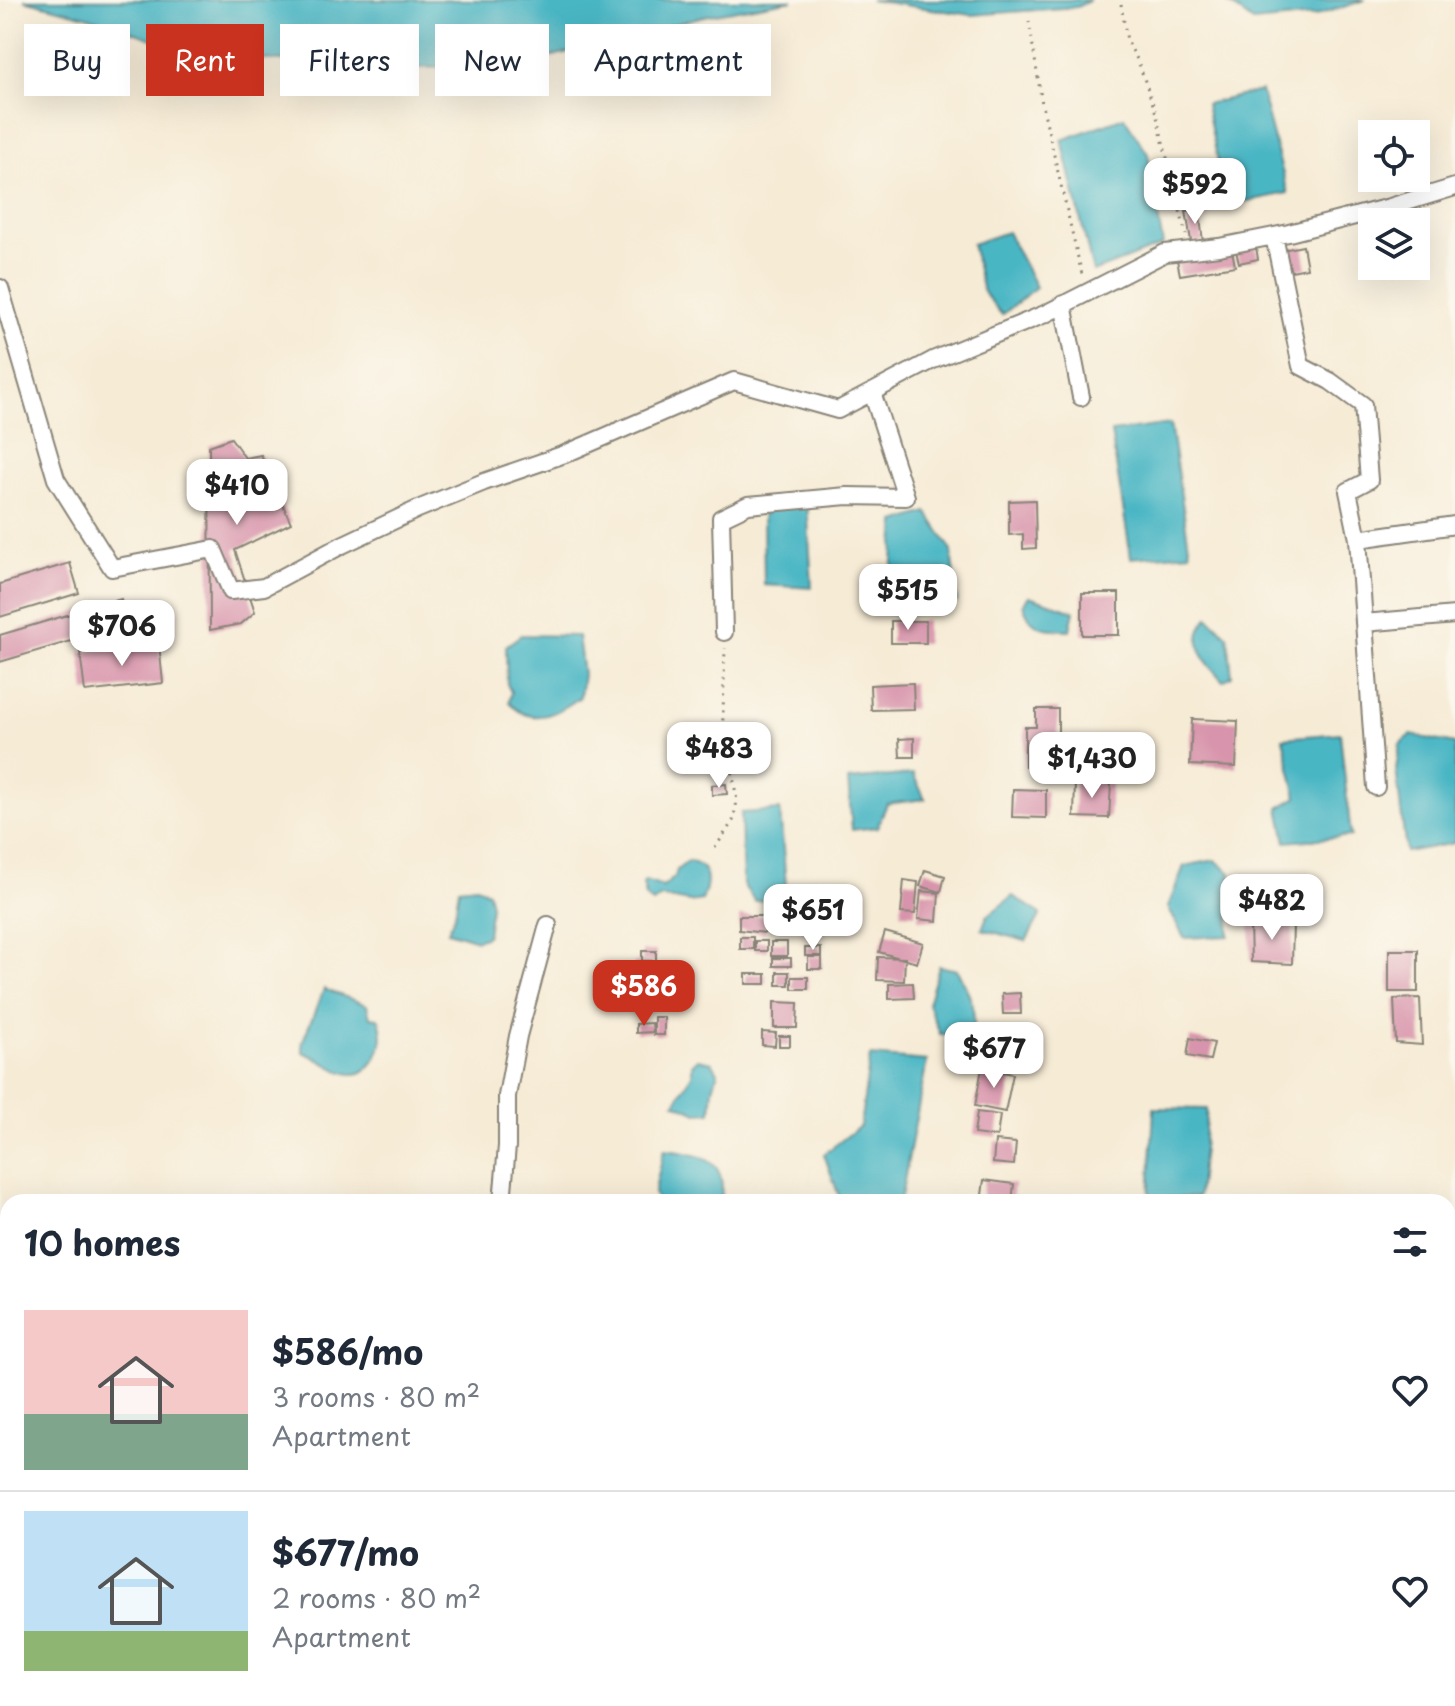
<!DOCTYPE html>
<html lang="en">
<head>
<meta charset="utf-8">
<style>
  body { margin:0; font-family:"Playpen Sans",sans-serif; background:#f2f2f3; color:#1f2937; height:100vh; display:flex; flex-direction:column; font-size:30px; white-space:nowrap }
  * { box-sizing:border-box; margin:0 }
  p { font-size:26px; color:#747a83 }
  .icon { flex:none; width:44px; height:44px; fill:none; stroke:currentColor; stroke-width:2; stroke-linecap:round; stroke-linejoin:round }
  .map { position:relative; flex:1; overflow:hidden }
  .sheet { position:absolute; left:0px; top:1194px; width:1456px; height:512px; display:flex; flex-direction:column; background:#fff; border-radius:24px 24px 0 0; box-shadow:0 8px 32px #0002 }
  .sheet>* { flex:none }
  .guide { position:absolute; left:24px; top:24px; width:800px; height:72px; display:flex; gap:16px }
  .fabs { position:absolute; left:1358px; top:120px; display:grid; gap:16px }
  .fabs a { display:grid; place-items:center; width:72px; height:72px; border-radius:0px; background:#fff; box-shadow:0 8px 32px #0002; font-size:40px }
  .price { position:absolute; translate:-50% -68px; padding:0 18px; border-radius:16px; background:#fff; color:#222; font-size:26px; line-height:52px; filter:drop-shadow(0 2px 4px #0008) }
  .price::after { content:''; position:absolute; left:50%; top:48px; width:24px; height:18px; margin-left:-12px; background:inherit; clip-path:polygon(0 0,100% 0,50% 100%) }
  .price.current { background:#c8321e; color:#fff }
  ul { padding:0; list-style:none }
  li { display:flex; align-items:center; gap:24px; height:200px; padding:0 24px }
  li+li { border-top:2px solid #e0e1e3 }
  li span { display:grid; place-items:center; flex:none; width:224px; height:160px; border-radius:0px; color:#555 }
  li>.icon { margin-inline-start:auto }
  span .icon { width:96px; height:96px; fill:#fffc; stroke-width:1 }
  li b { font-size:34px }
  h2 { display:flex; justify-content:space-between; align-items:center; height:96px; padding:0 24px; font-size:34px }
  .pill { padding:0 28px; border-radius:0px; background:#fff; box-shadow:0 8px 32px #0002; font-size:28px; line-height:72px }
  .pill.current { background:#c8321e; color:#fff }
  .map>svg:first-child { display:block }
</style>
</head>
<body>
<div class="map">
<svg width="1455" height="1706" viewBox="0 0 1455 1706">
  <rect width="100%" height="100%" fill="#fbf7ec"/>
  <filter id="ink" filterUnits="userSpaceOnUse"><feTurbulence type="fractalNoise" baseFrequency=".0125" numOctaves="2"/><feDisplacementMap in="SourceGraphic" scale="16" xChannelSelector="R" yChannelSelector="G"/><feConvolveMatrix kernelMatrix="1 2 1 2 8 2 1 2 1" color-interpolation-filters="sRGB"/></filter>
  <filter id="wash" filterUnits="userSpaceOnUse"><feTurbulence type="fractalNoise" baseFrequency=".006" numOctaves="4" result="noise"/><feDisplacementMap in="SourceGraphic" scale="32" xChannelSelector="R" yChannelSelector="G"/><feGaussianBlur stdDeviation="1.8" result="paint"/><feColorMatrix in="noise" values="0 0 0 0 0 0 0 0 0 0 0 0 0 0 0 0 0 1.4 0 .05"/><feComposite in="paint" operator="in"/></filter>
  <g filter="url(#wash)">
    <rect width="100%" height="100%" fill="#f6ebd5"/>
    <path fill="#49b6c4" stroke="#326970" stroke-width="2" d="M24,0H793L704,16L516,66L356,69L187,51L86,16Z
      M870,0H1090L1077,7L972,15Z
      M1224,0H1365L1315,16L1253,22Z
      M1261,91L1288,193L1227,205L1206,104Z
      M1124,117L1148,154L1163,245L1093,272L1062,140Z
      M1007,232L1036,287L1002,315L983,292L972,244Z
      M1170,424L1190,553L1131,558L1111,432Z
      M807,500L812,588L764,585L763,504Z
      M927,512L951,549L957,602H914L892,574L896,522Z
      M1029,596L1074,611L1070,630C1045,629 1031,631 1023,604Z
      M1208,617L1228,636L1232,676L1223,681C1204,660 1188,643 1208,617Z
      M521,635L578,636L583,674L580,697C557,714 531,728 509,702L511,692L507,684L506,646Z
      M1340,733L1351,836L1286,842L1279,808L1297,797L1283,738Z
      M1411,735L1455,744V843L1406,852L1396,769L1400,744Z
      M913,774L925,799L887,804L877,827L852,830L848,780Z
      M780,810L787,898L755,901L743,885L741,813Z
      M1215,860L1231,873L1229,936L1184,938L1168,907L1184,866Z
      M688,861C710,866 710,881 702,900L690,902L661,897L653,903L646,897L643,884L645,881L663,887L675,877L677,870Z
      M476,886L488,892L491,904L487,936L477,940L448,931L455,914L459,888Z
      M1013,896L1041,914L1026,941L982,929L987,916Z
      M939,966L957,970C970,992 978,1013 972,1038L940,1034L928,1004Z
      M324,989L367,1005L370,1017L378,1018C383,1030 384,1042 377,1055C357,1094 332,1063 303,1052L302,1043Z
      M870,1056L927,1061L900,1202H841L824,1154L860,1126Z
      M698,1059L712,1062L718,1072L713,1089L711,1112L697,1113L675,1103L692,1075V1065Z
      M1154,1108L1207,1109L1198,1197L1149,1198Z
      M664,1150C700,1154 730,1159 720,1201H657L654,1193Z
      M8,1683V1698H56L53,1706H0V1696Z
      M968,1698H1051L1050,1706H966Z"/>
    <g id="blocks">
      <path fill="#d894ac" d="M1195,185L1197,197L1182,199L1181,187Z
        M1199,210L1203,242L1191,241L1186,211Z
        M1303,246L1307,268L1286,272L1282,250Z
        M1256,247L1258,259L1239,263L1236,251Z
        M1232,250L1235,266L1180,275L1177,260Z
        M231,438L245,458L261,455L291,523L235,550L255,612L241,624L210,630L209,446Z
        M1035,500L1036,548L1023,549V534L1009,535V501Z
        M70,563L79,593L0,617V584Z
        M1082,593H1119V635H1082Z
        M121,599L128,624L0,662V635Z
        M891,621H926V643H891Z
        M159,644L163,683L85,692L80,652Z
        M913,683L914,709L871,710L870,685Z
        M1036,709H1058V766H1025V727H1036Z
        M1192,719L1238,721L1236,767L1190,765Z
        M914,738V757H900L899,739Z
        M1075,782L1111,784L1109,818L1074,817Z
        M726,784L727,794L712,795V785Z
        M1013,789L1046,790V818L1012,817Z
        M925,870L945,876L941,892L920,886Z
        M904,880L918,882L915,914L901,913Z
        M921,891L939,893L937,921L918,919Z
        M739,916H765V933L739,930Z
        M1250,921L1293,923L1292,964L1251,962Z
        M885,932L923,943L917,963L879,952Z
        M740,937H753V949H740Z
        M755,941H767V951H755Z
        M771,942H787V956H771Z
        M805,948H821V956H805Z
        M1389,950H1418V992H1389Z
        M642,951H656V961H642Z
        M808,957H822V969H808Z
        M878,957L905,958L904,981L877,980Z
        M773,958H791V966H773Z
        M634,962L653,963L652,1000H632Z
        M777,972H789V985H777Z
        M746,974H766V984H746Z
        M792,977H808V989H792Z
        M913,983L914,998L889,999V984Z
        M1020,993L1021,1014H1003L1002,994Z
        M1420,998L1422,1045L1396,1043L1394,999Z
        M774,1002L798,1003L797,1028H774Z
        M654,1017H664V1035H654Z
        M652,1023L653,1032L636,1033V1024Z
        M762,1032L776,1033L775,1046L762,1045Z
        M779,1036H790V1046H779Z
        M1190,1038L1214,1043L1210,1060L1187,1056Z
        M982,1068L1013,1074L1005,1112L975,1106Z
        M977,1112L1000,1115L997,1137L974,1134Z
        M995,1141L1016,1143L1014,1165L993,1163Z
        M984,1180L1014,1184L1012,1202H981Z"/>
    </g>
  </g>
  <g filter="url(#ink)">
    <use href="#blocks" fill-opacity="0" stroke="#898478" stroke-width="2"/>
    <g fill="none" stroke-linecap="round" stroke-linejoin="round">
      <defs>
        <path id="minor" d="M1274,236L1301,366L1330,381L1363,405L1369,480L1348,491L1358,539L1455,525
          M0,288L56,479L112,568L213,549L231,591L264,587L342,545L418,509L484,482L565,454L734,381L838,410L933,360L1045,314L1165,253L1219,247L1289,233L1390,207L1455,187
          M1063,304L1081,397
          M1358,539L1376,787
          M1364,623L1455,615
          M724,632L721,518L748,505L847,496L906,497L872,392
          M502,1202L507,1146V1096L518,1036L548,925
          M456,1706L463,1698"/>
      </defs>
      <use href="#minor" stroke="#898478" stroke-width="20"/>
      <path stroke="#898478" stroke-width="3" stroke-dasharray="2 6" stroke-linecap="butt" d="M1121,4L1127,41L1138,61L1156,113L1186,235
        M1029,21L1042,104L1083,279
        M715,848L733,821L737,801L732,770L722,747L725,648"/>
      <use href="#minor" stroke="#fff" stroke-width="16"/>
    </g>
  </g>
</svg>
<div class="fabs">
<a><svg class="icon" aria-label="locate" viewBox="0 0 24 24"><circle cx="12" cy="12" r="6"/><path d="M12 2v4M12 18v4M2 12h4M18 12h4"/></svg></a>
<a><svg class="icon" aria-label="layers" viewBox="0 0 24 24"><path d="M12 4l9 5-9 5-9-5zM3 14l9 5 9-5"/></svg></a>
</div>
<b class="price" style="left:1195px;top:226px">$592</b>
<b class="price" style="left:237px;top:527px">$410</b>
<b class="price" style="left:908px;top:632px">$515</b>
<b class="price" style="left:122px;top:668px">$706</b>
<b class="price" style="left:719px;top:790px">$483</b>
<b class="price" style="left:1092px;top:800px">$1,430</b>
<b class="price" style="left:1272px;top:942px">$482</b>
<b class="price" style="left:813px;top:952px">$651</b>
<b class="price current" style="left:644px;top:1028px">$586</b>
<b class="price" style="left:994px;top:1090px">$677</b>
<div class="guide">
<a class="pill">Buy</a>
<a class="pill current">Rent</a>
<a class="pill">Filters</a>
<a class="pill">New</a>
<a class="pill">Apartment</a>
</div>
<section class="sheet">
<h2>10 homes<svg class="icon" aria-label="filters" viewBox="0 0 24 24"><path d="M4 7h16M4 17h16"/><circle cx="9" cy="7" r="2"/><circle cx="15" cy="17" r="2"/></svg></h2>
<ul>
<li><span style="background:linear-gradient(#f6c9c9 65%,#7fa58c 0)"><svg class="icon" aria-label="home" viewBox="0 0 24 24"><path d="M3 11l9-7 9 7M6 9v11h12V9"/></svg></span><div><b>$586/mo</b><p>3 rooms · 80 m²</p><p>Apartment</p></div><svg class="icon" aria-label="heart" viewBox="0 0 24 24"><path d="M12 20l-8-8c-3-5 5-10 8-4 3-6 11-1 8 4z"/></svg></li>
<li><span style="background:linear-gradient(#bfe0f5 75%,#8fb573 0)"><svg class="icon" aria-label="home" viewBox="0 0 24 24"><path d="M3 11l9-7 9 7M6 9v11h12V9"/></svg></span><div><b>$677/mo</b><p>2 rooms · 80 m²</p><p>Apartment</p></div><svg class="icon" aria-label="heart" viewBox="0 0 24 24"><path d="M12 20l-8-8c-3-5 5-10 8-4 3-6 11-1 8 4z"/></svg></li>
</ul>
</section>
</div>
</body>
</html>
